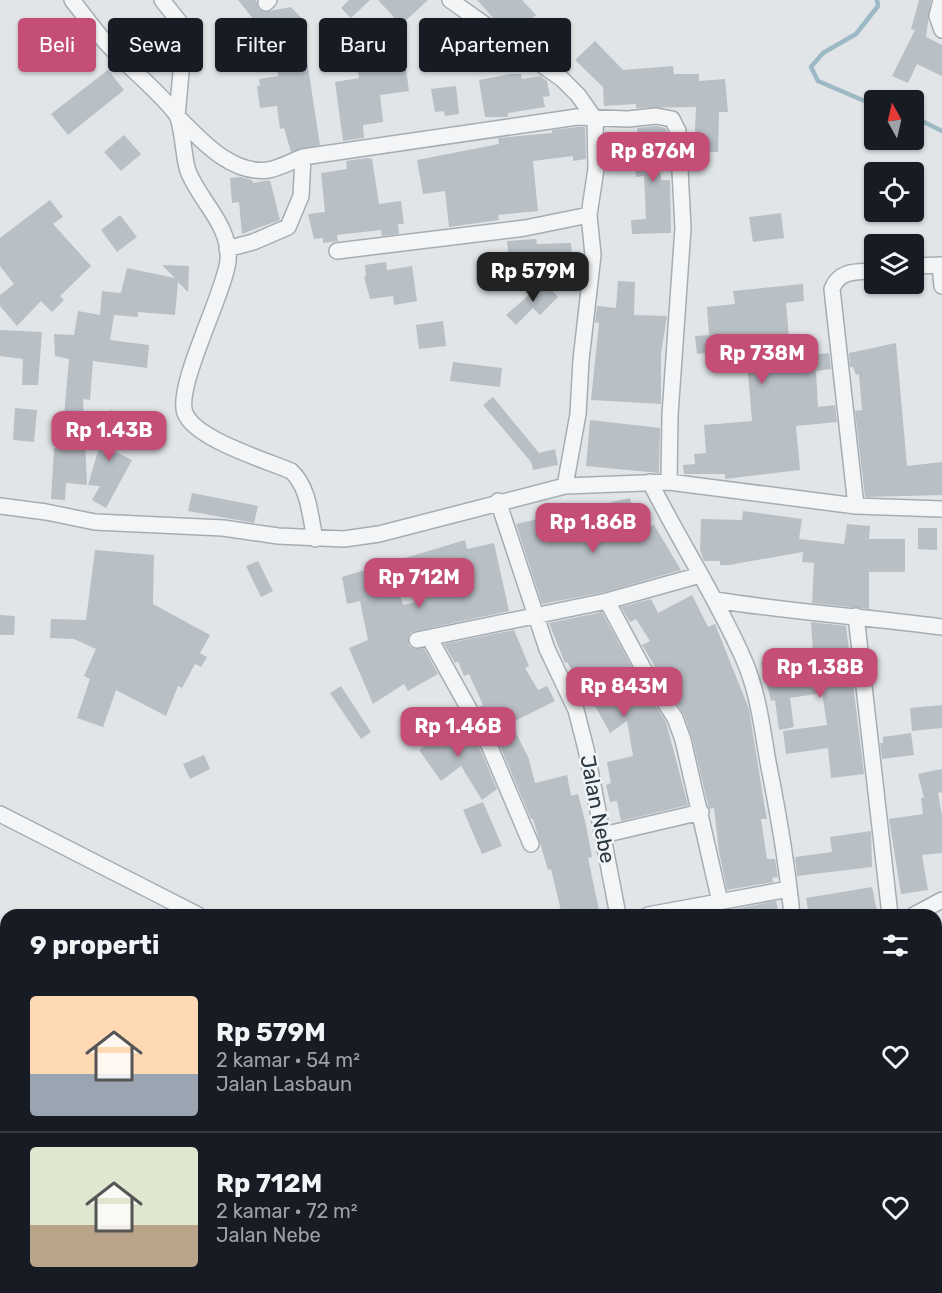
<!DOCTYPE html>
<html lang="id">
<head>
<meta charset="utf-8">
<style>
  body { margin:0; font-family:Rubik,sans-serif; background:#20242c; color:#f1f3f6; height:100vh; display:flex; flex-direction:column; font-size:22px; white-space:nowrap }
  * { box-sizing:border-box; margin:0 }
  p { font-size:20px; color:#9ea1a6 }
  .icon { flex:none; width:33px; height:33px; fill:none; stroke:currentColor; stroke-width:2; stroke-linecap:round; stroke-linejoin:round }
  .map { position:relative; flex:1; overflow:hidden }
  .details { position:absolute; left:0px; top:909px; width:942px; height:384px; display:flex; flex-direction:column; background:#171b24; border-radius:18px 18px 0 0; box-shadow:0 2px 4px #0004 }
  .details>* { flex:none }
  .top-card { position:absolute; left:18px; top:18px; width:600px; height:54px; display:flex; gap:12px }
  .needle { width:39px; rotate:352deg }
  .controls { position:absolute; left:864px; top:90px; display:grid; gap:12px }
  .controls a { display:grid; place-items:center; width:60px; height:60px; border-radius:6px; background:#171b24; box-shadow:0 2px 4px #0004; font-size:30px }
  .price { position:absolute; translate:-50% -51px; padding:0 14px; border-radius:12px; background:#c54e77; color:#fff; font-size:20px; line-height:39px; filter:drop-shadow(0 2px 3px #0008) }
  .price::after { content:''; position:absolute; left:50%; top:36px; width:18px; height:14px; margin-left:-9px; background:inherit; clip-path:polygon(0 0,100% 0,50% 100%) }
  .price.active { background:#222; color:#fff }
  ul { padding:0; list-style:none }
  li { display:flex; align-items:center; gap:18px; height:150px; padding:0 30px }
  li+li { border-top:2px solid #363941 }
  li span { display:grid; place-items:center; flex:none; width:168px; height:120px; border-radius:6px; color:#555 }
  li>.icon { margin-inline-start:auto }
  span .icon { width:72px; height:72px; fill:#fffc; stroke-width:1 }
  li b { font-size:26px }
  h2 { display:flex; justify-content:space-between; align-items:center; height:72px; padding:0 30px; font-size:26px }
  .pill { padding:0 21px; border-radius:6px; background:#171b24; box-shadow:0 2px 4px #0004; font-size:21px; line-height:54px }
  .pill.active { background:#c54e77; color:#fff }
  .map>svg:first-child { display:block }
</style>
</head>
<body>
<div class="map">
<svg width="942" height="1293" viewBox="0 0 942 1293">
  <rect width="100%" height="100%" fill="#e1e5e8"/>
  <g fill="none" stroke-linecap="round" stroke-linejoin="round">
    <path stroke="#9eb9c6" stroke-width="4.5" d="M874,105L818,81L811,67L823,53L856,34L878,6L877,0
      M914,117L942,131"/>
  </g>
  <path fill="#b8bfc5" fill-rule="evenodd" d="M238,0H256L259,9L264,12L291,7L308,25L293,63L307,61L320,145L291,152L284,128L280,129L277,106L260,108L257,86H260L259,79L278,76L274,49L245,60L237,40L262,30Z
    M349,0H370L351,18L341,8Z
    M378,0H428L401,25Z
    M477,0H522L536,15L515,34L495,20Z
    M919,0H931L926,37L942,45V76L917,64L908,83L892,76L915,30L911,29Z
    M548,30L570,47L556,63L533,47Z
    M402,40L409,91L380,95L383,122L363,125L364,138L343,141L335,82L359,78L354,45Z
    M595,41L623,70L673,66L674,74H699V81L725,79L728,112H719L718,152L694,151L696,107L636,108V104L604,106L603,87L575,60Z
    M108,70L124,90L68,135L51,114Z
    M511,74H521L522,79L540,76L547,81L550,96L543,97L545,107L508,113V117H485L479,80Z
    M456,86L459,114L445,116L444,111L435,112L431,89Z
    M656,126L665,128L668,134L669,145L658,146L661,180H670L671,233L632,234L631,220L646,219L644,176L636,177L635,162L640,161L637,128Z
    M578,127H585L586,159L573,161V156L533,161L538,211L498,215L499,220L449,227L445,191L423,194L417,160L499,144L498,138L552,133V130Z
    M124,135L141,154L121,171L104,152Z
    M367,158L372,159L379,204L401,201L404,224H398L399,234L382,236L381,230L337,235L338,241L323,243V238L314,239L308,214L325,212L321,173L347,169L346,161Z
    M241,177L252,180L253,183L270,180L280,220L242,234L239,202L232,203L230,178Z
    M50,200L63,217L53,224L91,266L60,296L64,300L52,312L41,301L17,326L0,306V295L14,284L0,266V238Z
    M781,213L784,238L753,242L749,217Z
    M120,215L137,237L117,252L101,230Z
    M536,239L537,244L571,243L572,261L525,264L532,270L510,272L507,241Z
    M386,262L387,270L412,266L417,301L394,305L393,296L370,299L364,277L366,276L365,265Z
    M162,265L189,266L188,292L178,282L175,315L138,312V317L114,315L110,340L149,345L147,368L93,361L90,400L83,399L87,485L66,483L65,500L51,499L54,448H60L59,416H64L69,359L55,356L54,334L74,335L78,311L100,315L102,291L121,293L127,268L175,278Z
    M618,281L635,282L634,315L667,316L661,354V404L591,400L599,323L595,322L597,306L616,308Z
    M544,282L558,297L540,315L533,308L516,325L506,315Z
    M803,284L804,301L786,303L789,338L807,336L809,355L829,353L831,369L816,371L818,407L835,405L837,422L796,426L800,470L725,479V474H684L683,465L695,464L694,454L706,453L704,425L752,421L747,362L718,364V357L706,358V353L697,354L695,336L709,335L707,307L735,304L733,291Z
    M443,321L446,346L419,349L416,325Z
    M0,330L42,332L38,385H22L23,359L0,356Z
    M896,343L907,466L942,462V495L865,497L855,411L862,410L859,374L856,375L853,367H850L849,353Z
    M453,362L502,368L500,387L450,381Z
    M493,397L539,453L555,449L558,465L533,470L531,462L483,405Z
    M15,408L37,410L34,442L13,440Z
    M110,410L125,414L114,451L132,460L106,508L92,500L100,486L88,485Z
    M590,420L660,428L659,473L586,466Z
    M192,493L258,506L254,523L188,511Z
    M630,498L637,528L654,525L681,570L605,592L542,604L516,524L556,515L559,528L596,520L614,516L611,502Z
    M743,511L802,519L799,539L844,544L847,524L870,526L869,539H905V572H869V609L812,603L814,563L802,562L803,552L729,565H720V561H704L700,550L701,519L742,520Z
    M918,528H937V550L918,549Z
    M465,540L467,549L494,543L509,611L411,632L408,638L409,646L414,649L424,648L438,674L408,691L404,684L373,704L349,648L368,640L360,601L347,604L342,577ZM418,571L426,600L403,605L395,578Z
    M95,550L154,555L153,604L210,635L200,653L207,657L201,667L195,664L182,688L178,686L166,716L116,690L103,727L77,718L90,679L84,676L96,649L74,639L50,638L51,619L86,620Z
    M258,561L273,591L261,597L246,566Z
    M692,595L708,627L715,624L749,709L765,809L767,819H761L767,859H775L778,877L772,878L773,882L727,890L719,852L714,808L710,809L708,805L692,738L684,715L642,645L650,641L636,619L630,622L621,607L651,599L658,613Z
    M602,612L635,673L666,722L688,805L621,821L617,801L610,802L606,785L611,783L607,762L633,756L627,721L610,733L582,682L580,684L567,662L565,663L549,623Z
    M0,615L15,616L14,635H0Z
    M811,622L846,626L864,774L831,778L828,748L786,754L783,731L827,725L822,693L790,698L794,727L779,730L775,700L771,701L761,662L813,653Z
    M514,630L529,666L525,668L538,690L547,686L555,701L511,723L529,759L535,783L567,775L571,796L578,794L586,825L592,857L588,858L600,915H562L551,869L548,870L533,819H531L498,741L479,707L483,705L469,674L464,676L458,661L455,663L444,644Z
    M341,686L371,732L361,739L330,693Z
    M942,705V728L912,731L910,708Z
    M446,717L466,744L474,739L480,749L497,789L482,800L461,766L441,781L419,750L439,736L433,727Z
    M911,733L914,755L882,759L880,743H883V737Z
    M204,755L210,769L190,779L183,764Z
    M942,769V792L938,793L942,815V853L922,855L928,890L901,894L889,819L923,814L921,798H924L918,774Z
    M483,802L502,846L482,854L463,810Z
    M871,831L872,867L797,876L795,857L832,852L830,837Z
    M872,887L878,915H809L806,898Z
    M776,901L779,915H736L735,909Z"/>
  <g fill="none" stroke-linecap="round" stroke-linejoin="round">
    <defs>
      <path id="minor" d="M72,0C85,16 97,34 112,49C132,71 158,90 176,114C183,124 183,157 188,171C200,202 231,225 228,261C224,294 175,387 185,413C195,439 265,460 291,471C309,487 310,516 315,539
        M162,0L185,29L177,116C200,139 231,175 268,170C280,168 292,161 303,157L577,117L628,119L656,116L672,119L678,131L683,228L670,415L669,482
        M450,0L562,79L578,95L595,119L596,169L589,215L593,255L581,360L578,414L565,486
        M941,0L937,16L942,30
        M266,3L269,0
        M227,249L253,242L288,227L301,196L303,157
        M337,251L525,228L589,215
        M940,265L942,286
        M914,266L942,265
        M650,482C680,542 717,598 744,660C758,692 762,727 768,762C778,812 787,863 792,915
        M498,501L547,649L576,710L586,749L618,915
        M0,506L46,512L95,522L223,528L278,536L344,539L379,534L565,486L669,482L856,506L942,509
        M856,506L832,289C839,270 856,272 874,271
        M715,600C791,612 866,617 942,627
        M607,601L643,668L675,718L683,740L720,902
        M856,616L890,915
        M430,639L489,745L531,844
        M417,640L607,601L700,575
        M0,814L198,915
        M603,835L701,812
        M648,915L789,889
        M914,915L942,900
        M936,1005L942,1002
        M0,1019L6,1018
        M528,1287L537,1293
        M736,1287L745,1293
        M931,1287L932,1293
        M7,1293L8,1287
        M165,1293L170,1287
        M301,1293L305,1287
        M500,1293L505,1287"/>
    </defs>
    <use href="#minor" stroke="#a6adb2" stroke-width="18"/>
    <use href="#minor" stroke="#f3f5f7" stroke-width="15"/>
  </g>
  <g text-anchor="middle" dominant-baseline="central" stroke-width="5" stroke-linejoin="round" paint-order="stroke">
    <g font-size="21" fill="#2a363f" stroke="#f0f4f6">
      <text transform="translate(598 809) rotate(79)">Jalan Nebe</text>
    </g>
  </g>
</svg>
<div class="controls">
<a><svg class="needle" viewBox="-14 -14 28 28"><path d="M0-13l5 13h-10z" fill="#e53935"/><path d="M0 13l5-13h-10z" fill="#9ea1a6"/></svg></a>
<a><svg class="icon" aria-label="locate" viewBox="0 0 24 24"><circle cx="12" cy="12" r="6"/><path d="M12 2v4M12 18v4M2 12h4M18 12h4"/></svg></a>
<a><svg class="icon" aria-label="layers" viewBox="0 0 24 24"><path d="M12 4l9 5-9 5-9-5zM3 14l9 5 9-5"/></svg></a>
</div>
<b class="price" style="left:653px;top:183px">Rp 876M</b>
<b class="price active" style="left:533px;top:303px">Rp 579M</b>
<b class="price" style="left:762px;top:385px">Rp 738M</b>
<b class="price" style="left:109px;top:462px">Rp 1.43B</b>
<b class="price" style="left:593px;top:554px">Rp 1.86B</b>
<b class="price" style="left:419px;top:609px">Rp 712M</b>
<b class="price" style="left:820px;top:699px">Rp 1.38B</b>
<b class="price" style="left:624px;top:718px">Rp 843M</b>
<b class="price" style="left:458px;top:758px">Rp 1.46B</b>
<div class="top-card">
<a class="pill active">Beli</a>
<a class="pill">Sewa</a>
<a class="pill">Filter</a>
<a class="pill">Baru</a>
<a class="pill">Apartemen</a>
</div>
<section class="details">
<h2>9 properti<svg class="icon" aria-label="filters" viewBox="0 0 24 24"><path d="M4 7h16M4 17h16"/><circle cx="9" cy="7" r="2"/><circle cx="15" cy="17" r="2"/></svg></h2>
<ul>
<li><span style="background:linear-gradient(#ffd9b3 65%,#9aa5b1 0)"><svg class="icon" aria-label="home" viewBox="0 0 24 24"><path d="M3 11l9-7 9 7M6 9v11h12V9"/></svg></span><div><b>Rp 579M</b><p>2 kamar · 54 m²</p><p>Jalan Lasbaun</p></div><svg class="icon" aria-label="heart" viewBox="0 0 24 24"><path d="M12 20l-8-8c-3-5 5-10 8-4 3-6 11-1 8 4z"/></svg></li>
<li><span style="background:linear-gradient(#dfe7d0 65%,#b9a48a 0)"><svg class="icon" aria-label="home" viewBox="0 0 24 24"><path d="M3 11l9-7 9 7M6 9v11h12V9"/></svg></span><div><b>Rp 712M</b><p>2 kamar · 72 m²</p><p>Jalan Nebe</p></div><svg class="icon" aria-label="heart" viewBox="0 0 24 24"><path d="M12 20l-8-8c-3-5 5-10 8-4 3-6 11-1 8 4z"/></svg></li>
</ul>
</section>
</div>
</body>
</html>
